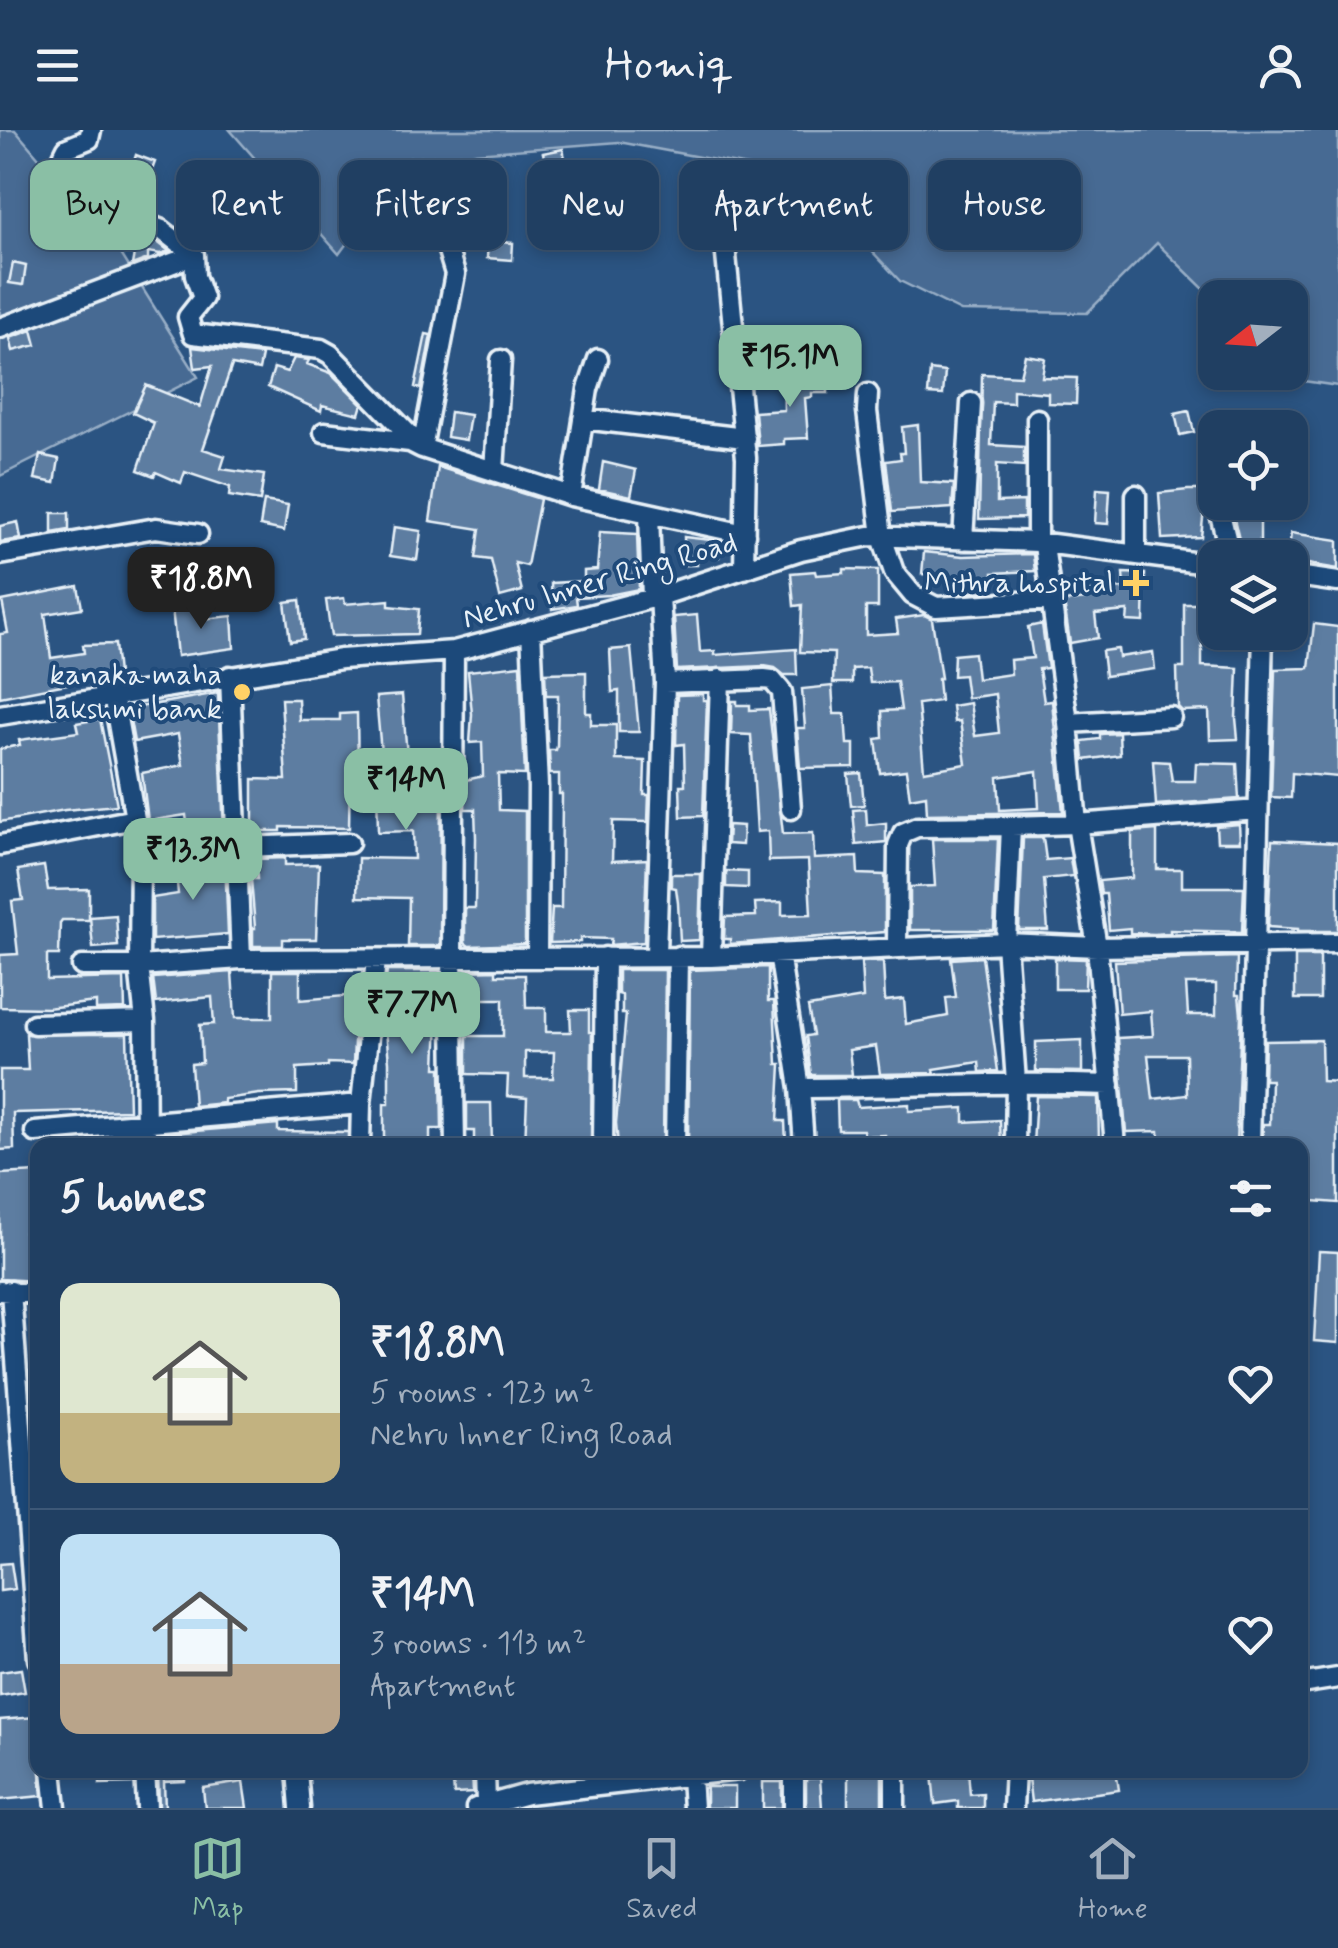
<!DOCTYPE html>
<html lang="en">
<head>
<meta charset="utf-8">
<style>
  body { margin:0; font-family:Mynerve,sans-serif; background:#2d4a6b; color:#f1f3f6; height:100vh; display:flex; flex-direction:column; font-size:38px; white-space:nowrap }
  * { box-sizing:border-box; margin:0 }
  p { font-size:32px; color:#a2afbe }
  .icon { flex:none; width:55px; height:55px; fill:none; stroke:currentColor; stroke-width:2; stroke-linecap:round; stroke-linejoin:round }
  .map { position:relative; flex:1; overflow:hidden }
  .sheet { position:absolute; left:30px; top:1008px; width:1278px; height:640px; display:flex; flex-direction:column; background:#203f62; border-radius:20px; box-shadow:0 5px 15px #0003,0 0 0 2px #3d5877 }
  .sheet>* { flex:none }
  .banner { position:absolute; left:30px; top:30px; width:1280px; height:90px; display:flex; gap:20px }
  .needle { width:65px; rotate:253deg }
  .buttons { position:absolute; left:1198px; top:150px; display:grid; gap:20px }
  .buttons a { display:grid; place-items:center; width:110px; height:110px; border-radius:20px; background:#203f62; box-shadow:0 5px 15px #0003,0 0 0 2px #3d5877; font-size:50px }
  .price { position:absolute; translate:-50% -85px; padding:0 22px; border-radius:20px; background:#8abfa5; color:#111; font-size:32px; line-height:65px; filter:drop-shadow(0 2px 5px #0008) }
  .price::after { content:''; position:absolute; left:50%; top:60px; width:30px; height:22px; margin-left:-15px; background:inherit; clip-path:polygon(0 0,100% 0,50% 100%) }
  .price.selected { background:#222; color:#fff }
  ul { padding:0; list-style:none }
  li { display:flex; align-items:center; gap:30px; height:250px; padding:0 30px }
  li+li { border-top:2px solid #3d5877 }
  li span { display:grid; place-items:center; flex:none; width:280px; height:200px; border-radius:20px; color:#555 }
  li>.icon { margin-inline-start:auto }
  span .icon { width:120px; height:120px; fill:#fffc; stroke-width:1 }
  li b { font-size:42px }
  h2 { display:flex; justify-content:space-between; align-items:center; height:120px; padding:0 30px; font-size:42px }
  .tag { padding:0 35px; border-radius:20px; background:#203f62; box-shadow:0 5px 15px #0003,0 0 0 2px #3d5877; font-size:35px; line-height:90px }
  .tag.selected { background:#8abfa5; color:#111 }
  header { display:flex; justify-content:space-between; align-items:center; height:130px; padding:0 30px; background:#203f62; font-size:45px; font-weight:600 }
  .menu { display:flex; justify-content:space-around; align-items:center; height:140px; border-top:2px solid #3d5877; background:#203f62; font-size:28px; color:#a2afbe }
  .menu a { display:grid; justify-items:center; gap:5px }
  .menu .selected { color:#8abfa5 }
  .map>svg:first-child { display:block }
</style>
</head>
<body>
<header><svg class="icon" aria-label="menu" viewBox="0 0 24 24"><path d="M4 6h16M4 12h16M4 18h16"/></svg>Homiq<svg class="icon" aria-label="person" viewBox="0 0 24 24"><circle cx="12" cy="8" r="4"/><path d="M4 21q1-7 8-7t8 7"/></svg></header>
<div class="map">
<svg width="1338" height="1678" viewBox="0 0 1338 1678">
  <rect width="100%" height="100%" fill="#2b5482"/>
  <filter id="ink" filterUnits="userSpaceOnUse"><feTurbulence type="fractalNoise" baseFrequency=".01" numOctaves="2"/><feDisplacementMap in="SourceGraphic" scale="20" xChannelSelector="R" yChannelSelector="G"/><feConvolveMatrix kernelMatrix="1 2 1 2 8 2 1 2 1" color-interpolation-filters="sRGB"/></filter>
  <g filter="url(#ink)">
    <path fill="#476b93" stroke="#98aec6" stroke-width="2.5" d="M0,0H15L121,124L198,247L0,346Z
      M230,0H1338V256L1297,250L1290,243V168L1215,170L1157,113L1087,183L961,181L900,151L801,46L619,12L410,28L339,124Z"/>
    <path fill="#5d7da1" stroke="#e8f1f8" stroke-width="2.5" fill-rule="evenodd" d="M563,19L566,33L547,37L543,23Z
      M136,25L155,32L148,51L130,44Z
      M728,71L749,73L748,89L726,87Z
      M599,80L631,83L640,88L630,107L620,102L598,100Z
      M135,103L156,111L169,121L160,124L148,122V129L132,135L135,118L130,116Z
      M488,111L513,113L512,130L487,128Z
      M13,133L26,136L23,155L9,153Z
      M32,200L36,215L13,221L10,208Z
      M426,204L431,205L421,259L415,257Z
      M192,217L262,225L259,240L232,235L203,319L225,326L221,339L264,345L260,371L229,366L230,357L185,342L181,353L156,342L154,346L138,340L154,293L133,283L146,255L200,277L212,236L195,238Z
      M1025,225L1045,228L1042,247L1077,248L1076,274L1048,273V263L1013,260V273L993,272L991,315L1024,317V336L997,334V372L1024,371V388L979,389L982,244L1020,246Z
      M294,228L309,230L307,234L331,243L362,274L359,284L322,275L321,281L268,257L274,238L287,242Z
      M930,240L945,242L943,265L928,264Z
      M819,244H828V263H812V267L805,268L808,308L784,309V314L758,316L755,282L784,280L783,246Z
      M1189,281L1194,302L1180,305L1175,284Z
      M450,282L470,285L466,310L447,307Z
      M918,295L920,352L954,354L952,378L892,382L886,331L901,329L900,323H904L902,297Z
      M40,325L59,329L55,353L35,349Z
      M603,332L636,340L631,366L599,359Z
      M438,337L540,369L527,436L515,433L522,461L500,467L491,430L476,428L480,399L430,391Z
      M1097,359L1110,360L1108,394L1095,393Z
      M1188,360H1201L1205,370L1201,407L1162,409L1159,363Z
      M264,371L288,375L284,401L260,396Z
      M1232,380L1260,381V418H1241Z
      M52,383H69V400L52,403Z
      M18,392L21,409L0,412V396Z
      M394,397L421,401L417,430L390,426Z
      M600,402L637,404L639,459L609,465L576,467L577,475L552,479L551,453L584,451V441L597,440Z
      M1291,403L1338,410V439L1290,431L1288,428Z
      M684,407L720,411L719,427H697V435H685Z
      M924,422L963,426L1033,424L1035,441L993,443V450H988V461L955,463V451L948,450L949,446L922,444Z
      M844,439L878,440V477H866V505L898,503L896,489L924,485L932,489L941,548L938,549L940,571L918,574L924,641L966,634L960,591L954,592L952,576L970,573L975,606L999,603L995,564L967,568L964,545L953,546L954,525L974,523L977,549L1011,544L1010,530L1033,528L1028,497L1042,494L1048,538L1039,539L1044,572L1052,571L1063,682L927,684L926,665L910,668L906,640L880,643L876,609L883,608L882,581L901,580L897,552L870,553L868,538L852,539V553H833L834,523L800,522L802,475L794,476L791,443L815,441L816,445L844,443ZM1037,641L1039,678L1000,680L998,647Z
      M1123,443L1145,444L1144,492L1127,491L1128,481L1095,484L1098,508L1070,513L1064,472L1086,469V462L1124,458Z
      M78,456L82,478L45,484L51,528L84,523L83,515L115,514L118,544L0,567V504L8,503L2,471Z
      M344,468L345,474L389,470V476L419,479L417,504L331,506L326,470Z
      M300,470L304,509L290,511L285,472Z
      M1184,474H1202V536L1238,538L1236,588L1238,609L1210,610L1209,580L1182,581L1178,577L1177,538H1184Z
      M200,475L202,489L232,486L234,518L177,526L172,478Z
      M697,485L700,522L715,521V525L796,519L797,545H784L775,538L764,536L677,540L674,487Z
      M1314,494L1338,497V647L1292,643L1291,668L1271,667L1275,539L1309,538Z
      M631,518L639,602H619V561L612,562L610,520Z
      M1118,519L1119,527L1153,522L1155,539L1105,546L1102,521Z
      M520,535L525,645L498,644L499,680L525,681V814L469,816L465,813V778H475L476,708L475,679H465L466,650L483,646L482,612L470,613L472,584L468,541Z
      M586,542V583H591V595H616V630L645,631L644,665H649L648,692L613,691L612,731L647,729L644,812L610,815L611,809L580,808V812L550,813L552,778H561L562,664H559V644H550L549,620H556L557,616L558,565H546L545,543Z
      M832,556L834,584H845L847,614H854V637L800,638L797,598H805L802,559Z
      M218,563L224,703L189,707L186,685L148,691L142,643L183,635L178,604L134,612L128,579Z
      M703,564V570H707L703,686L681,687L680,655H685L684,614L676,615L677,565Z
      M402,565L409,650H441L440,816H408L409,768L357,767L358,728L414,729L413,701L378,702L377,657L384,656L376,567Z
      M281,569H298L299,590H340V584L357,583L358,641H350L349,698L281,697V701H253V649L286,650Z
      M732,571H737V575H750V580L769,579L783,704L813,703L814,729L857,727L858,744L885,745V802L730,814V809H724L725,787L756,786L755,773L782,772V785L811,784L808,730L769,731L768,701L757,702L751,605L731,604Z
      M100,589L117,675L65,680L0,692V619L20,615L19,610L78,602L76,593Z
      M1119,603L1120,625L1084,630L1082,611L1100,609V604Z
      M1153,631L1169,632L1172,651H1195L1196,633L1237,634L1239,669L1156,675Z
      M861,643L864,675L851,676L848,644Z
      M866,679L867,695L886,693V712L856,715L853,680Z
      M1239,694L1240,712H1217L1216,696Z
      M728,695L743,696L742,715L727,714Z
      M1157,700V739H1182V757H1244L1242,802L1170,800V803L1154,804L1130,803V798L1109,800L1106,764H1101L1099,751L1132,748V702Z
      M1023,708H1043L1046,730L1070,728L1073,746L1044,749L1048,800H1019Z
      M932,709H998L994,800H910V757L935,756Z
      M1272,710L1338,713V801H1298V799L1268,797Z
      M285,728V735L319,734L316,809H283V816H253V798H255L251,749H257L256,729Z
      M225,730L228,804L152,810V768L178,764L175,732Z
      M44,736L48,760L89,759V790H62L60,793L59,825H47V850L124,848L125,879L96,880V872L47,878L0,877V825L18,824L12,771L23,770L18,740Z
      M726,741L748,742V758L726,757Z
      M671,744H701L699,810L680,811L678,773L676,758L671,757Z
      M116,785L118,816L93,818L90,787Z
      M1295,826H1320V869H1295Z
      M982,827L998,941L980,942L979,932L934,939L935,943L880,944L876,916L849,920L852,945H811L806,906L813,905L808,877L863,868L861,832L883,831L885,871L904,869L906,894L948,886L946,868L956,867L951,829Z
      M1237,827L1236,865H1239L1241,885L1236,1015H1160L1159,1001L1126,1002L1118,908L1153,906L1151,881L1119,884L1115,831ZM1186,854H1216V885H1188ZM1148,925H1186L1187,965L1153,969Z
      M1055,828L1086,829L1085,859H1055Z
      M768,837V871H774L777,934H781L778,991H785L786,1015H688L690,840Z
      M496,840V845H525L526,878H546V902H571L570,880H589V902H592L591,1015H525L527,968L507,966L508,945L467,944V906H503V869H467L466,841ZM525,922H554L553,948H525Z
      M618,840H665L663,1015H618L616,993L626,884H622V865L618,864Z
      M272,841H300V870L356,865L353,934L328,933V936L297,938V963L259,964L224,969V973L194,976L191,934L202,933L200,895L214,894L212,867L156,873L153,848L232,842L235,888H272Z
      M387,841H440L436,938H441L442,999H430V1015H384V974H389V932L386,901H381Z
      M26,904H127L129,980L13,983L14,1019L0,1020V940H28Z
      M1082,910V942L1036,941V912Z
      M1321,910L1322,951L1338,952V1073L1300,1070V1015H1262L1263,994H1270L1271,950H1264L1265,911Z
      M1036,966L1098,967L1099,1012L1033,1015Z
      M837,970H856L858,977L909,974V981L964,978V992L1000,990L1001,1015H886L885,1005L864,1006L863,1000H838Z
      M467,973H491L492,1015H474V1001H467Z
      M278,994V1001L348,1002V1015H172L171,1003Z
      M38,1042V1090L29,1093L24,1102L29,1113L38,1116V1151L0,1149V1044Z
      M1319,1121L1338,1122V1213L1314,1211Z
      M38,1240V1267L31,1268L29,1241Z
      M11,1433L15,1459L0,1461V1434Z
      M21,1539L25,1562L0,1566V1542Z
      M35,1587L42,1666L0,1670V1590Z
      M100,1640H133V1653L100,1654Z
      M158,1640H185V1651L164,1652L165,1678H159Z
      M452,1640H472L473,1663L454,1664Z
      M968,1640L970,1664L983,1663V1678H958V1671L935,1674L932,1644Z
      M1027,1640H1116L1119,1660L1031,1672Z
      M848,1641H882V1678H848Z
      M820,1648L822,1678H806V1649Z
      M243,1652L247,1678H205L203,1658Z
      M763,1652H782V1678H763Z
      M706,1657H735V1678H706Z"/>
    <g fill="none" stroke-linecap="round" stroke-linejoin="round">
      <defs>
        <path id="minor" d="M91,0L89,9L67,18L63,26L65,35L96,75L162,100L194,125
          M725,115L746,328L744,439
          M0,198L194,125L195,146L203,168L188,187L193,204L321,219L330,224L422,318L571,366L745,404
          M868,264L867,281L882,407L894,442L913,465L936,477L1052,470
          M583,289L745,308
          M324,302L410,312L422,318L455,144L433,71
          M494,341L501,230
          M1211,346L1215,364
          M571,366L588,259L598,229
          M1217,372L1231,428
          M649,384L652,468
          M963,410L971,273
          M1037,412V289
          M1044,415L1068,593L1077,694L1097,817L1115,1015
          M0,425L156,398L198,404
          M1136,425V365
          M1290,445L1338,452
          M531,500L538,657L537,828
          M454,521L452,828L455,1015
          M230,546L241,829
          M665,553L764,549L772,550L782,562L791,679
          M113,565L135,689
          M0,585L341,529L454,521L660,466L801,420L869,406L1037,412L1215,435
          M1068,593L1171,587
          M0,715L135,689L140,721L139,836L145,891L146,1015
          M140,721L349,713
          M897,815L898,715L903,703L917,697L1011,696
          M779,823L800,958L804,1015
          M656,824L665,553L660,466
          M711,827L720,549
          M82,836H139L241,829L711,827L1006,813L1097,817L1338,813
          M34,894L145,891
          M800,958C904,957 1006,951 1110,955
          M35,1002L361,974
          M360,1015L361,974L376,830
          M603,1015L605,827
          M675,1015L678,826
          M1015,1015L1016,952L1006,813L1011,696L1077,694L1258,680
          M1250,1015L1263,502
          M36,1103H38
          M0,1161L38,1164
          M11,1161L38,1529
          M1300,1554L1338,1548
          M52,1640L56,1678
          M145,1640L147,1678
          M297,1640L300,1678
          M485,1640L486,1674
          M794,1640V1678
          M691,1646L693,1678
          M476,1678L527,1664L739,1640
          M895,1678V1640
          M1013,1678L1015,1640"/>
      </defs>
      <use href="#minor" stroke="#e8f1f8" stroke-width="25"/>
      <use href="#minor" stroke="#1f4a7a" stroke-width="18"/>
    </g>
  </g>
  <g fill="#ffd166" stroke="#1f4a7a" stroke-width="4">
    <path d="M1131 438h10v10h10v10h-10v10h-10v-10h-10v-10h10z"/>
    <circle cx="242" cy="562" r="10"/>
  </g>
  <g text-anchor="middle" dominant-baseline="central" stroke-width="8" stroke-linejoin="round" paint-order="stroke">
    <g font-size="30" fill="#e8f1f8" stroke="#1f4a7a">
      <text transform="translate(600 451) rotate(-16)">Nehru Inner Ring Road</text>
    </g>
    <g font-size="30" fill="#e8f1f8" stroke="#1f4a7a" text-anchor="end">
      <text x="1114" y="453">Mithra hospital</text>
      <text x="222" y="545">kanaka maha<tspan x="222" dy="34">lakshmi bank</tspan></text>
    </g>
  </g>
</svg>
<div class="buttons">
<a><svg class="needle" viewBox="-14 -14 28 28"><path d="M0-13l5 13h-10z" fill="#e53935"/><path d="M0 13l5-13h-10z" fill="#a2afbe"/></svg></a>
<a><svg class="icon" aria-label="locate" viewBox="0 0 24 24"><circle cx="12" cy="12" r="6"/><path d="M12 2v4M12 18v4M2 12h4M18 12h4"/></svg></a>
<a><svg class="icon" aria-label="layers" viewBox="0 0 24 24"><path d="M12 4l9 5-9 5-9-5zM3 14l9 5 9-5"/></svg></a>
</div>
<b class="price" style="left:790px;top:280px">₹15.1M</b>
<b class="price selected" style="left:201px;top:502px">₹18.8M</b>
<b class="price" style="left:406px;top:703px">₹14M</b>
<b class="price" style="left:193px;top:773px">₹13.3M</b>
<b class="price" style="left:412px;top:927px">₹7.7M</b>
<div class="banner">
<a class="tag selected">Buy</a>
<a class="tag">Rent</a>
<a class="tag">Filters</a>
<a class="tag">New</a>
<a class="tag">Apartment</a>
<a class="tag">House</a>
</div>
<section class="sheet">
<h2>5 homes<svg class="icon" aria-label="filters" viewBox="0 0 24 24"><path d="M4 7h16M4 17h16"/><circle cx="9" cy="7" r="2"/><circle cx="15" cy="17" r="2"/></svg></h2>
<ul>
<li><span style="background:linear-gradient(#dfe7d0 65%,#c2b280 0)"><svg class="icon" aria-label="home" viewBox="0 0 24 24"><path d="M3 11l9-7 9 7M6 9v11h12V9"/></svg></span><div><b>₹18.8M</b><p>5 rooms · 123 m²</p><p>Nehru Inner Ring Road</p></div><svg class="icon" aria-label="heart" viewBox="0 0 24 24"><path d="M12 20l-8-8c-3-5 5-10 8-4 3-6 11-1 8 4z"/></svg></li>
<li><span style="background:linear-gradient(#bfe0f5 65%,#b9a48a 0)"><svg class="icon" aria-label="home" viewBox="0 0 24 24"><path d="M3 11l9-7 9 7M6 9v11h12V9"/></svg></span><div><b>₹14M</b><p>3 rooms · 113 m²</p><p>Apartment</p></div><svg class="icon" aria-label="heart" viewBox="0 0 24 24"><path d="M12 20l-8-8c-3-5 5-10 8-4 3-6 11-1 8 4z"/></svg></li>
</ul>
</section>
</div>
<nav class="menu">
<a class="selected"><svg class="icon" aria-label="map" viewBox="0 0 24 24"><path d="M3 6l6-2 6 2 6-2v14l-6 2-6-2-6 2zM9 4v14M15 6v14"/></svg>Map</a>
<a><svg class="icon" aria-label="saved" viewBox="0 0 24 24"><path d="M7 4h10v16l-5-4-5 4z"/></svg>Saved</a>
<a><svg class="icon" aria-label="home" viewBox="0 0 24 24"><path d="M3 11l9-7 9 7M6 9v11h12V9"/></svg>Home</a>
</nav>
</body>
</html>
